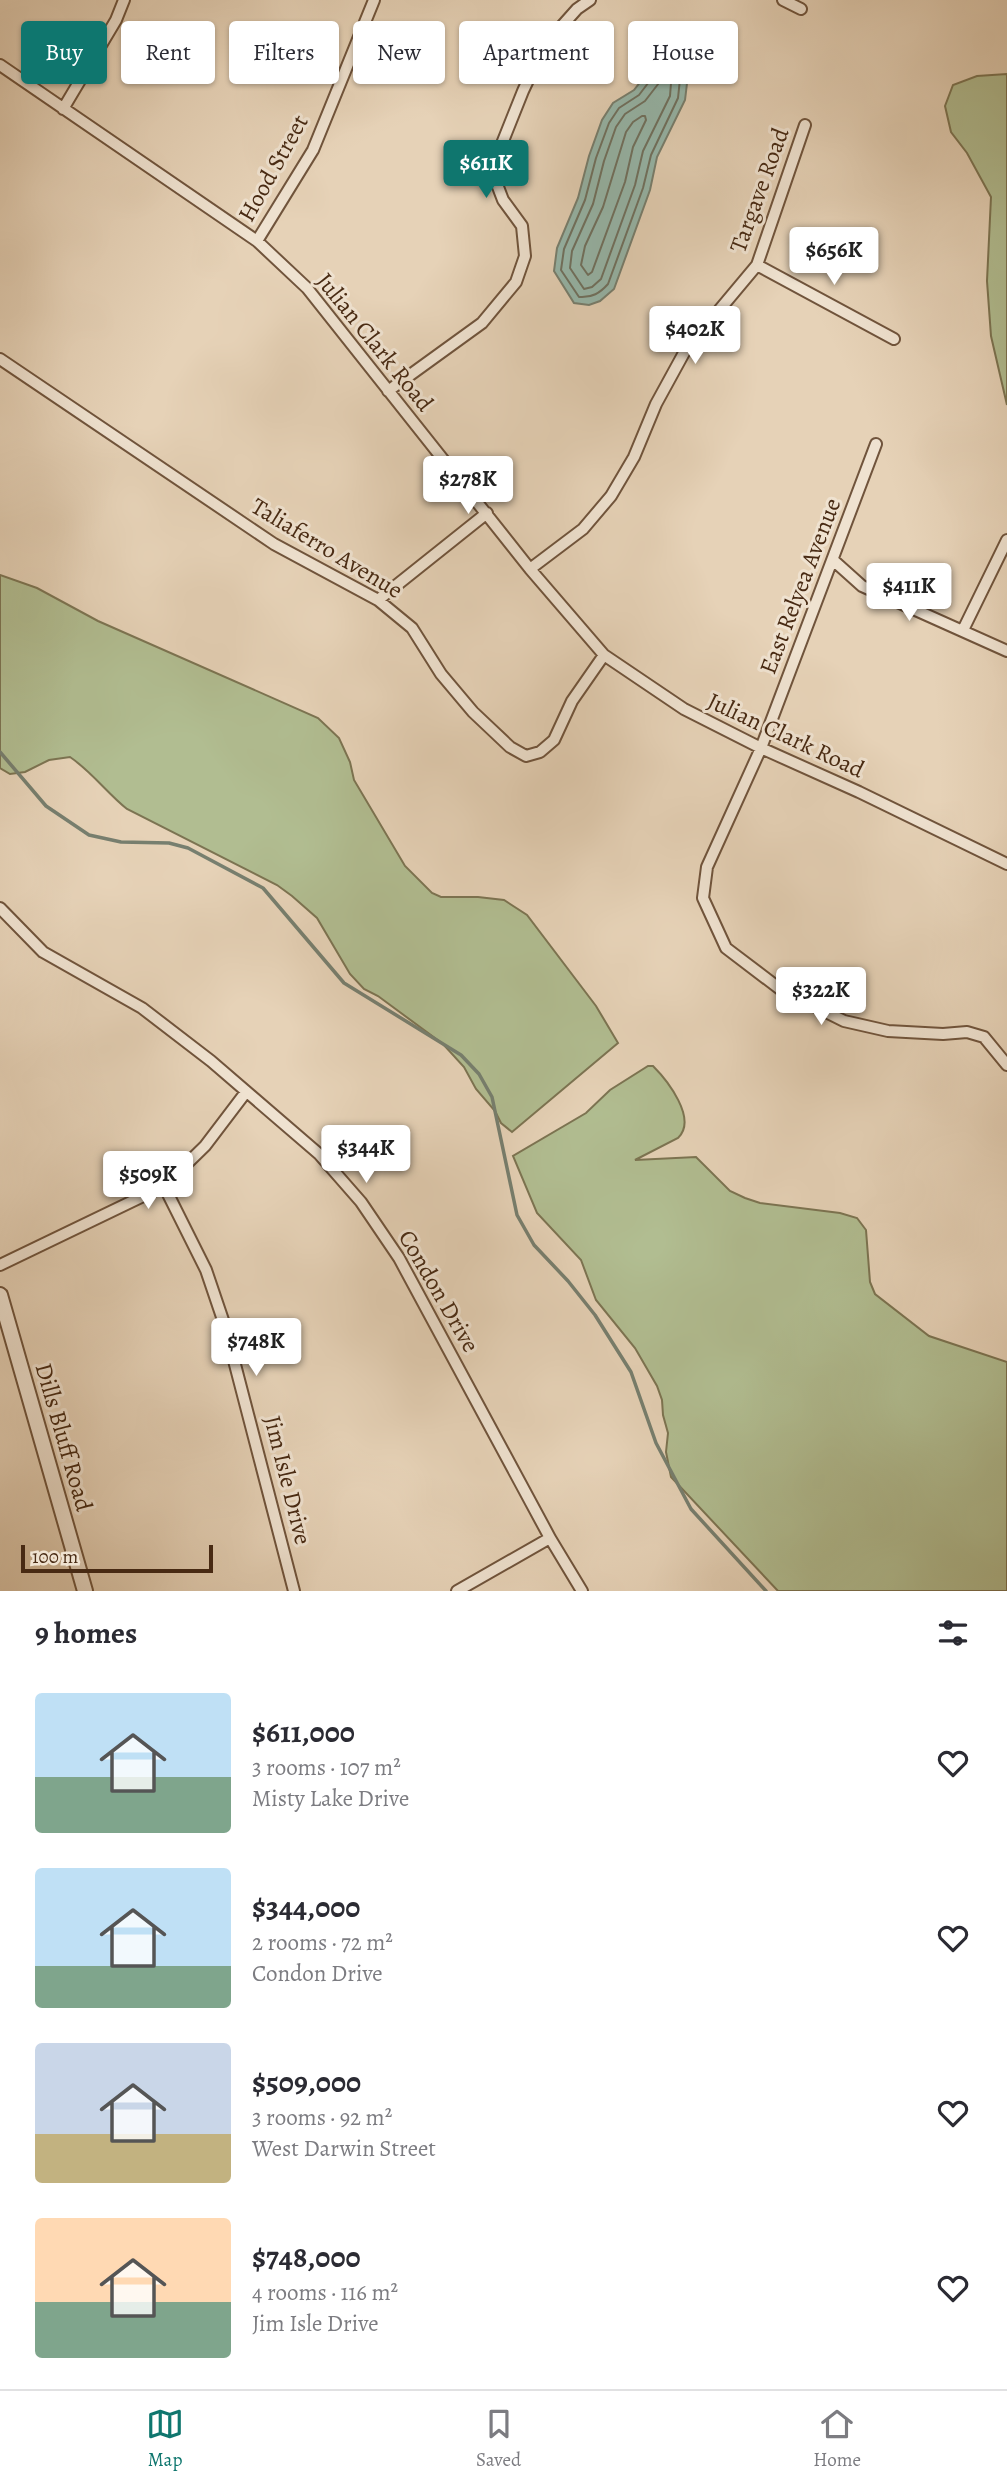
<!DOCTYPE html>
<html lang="en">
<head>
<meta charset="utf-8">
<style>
  body { margin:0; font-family:Alegreya,serif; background:#f7f7f7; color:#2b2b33; height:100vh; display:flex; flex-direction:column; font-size:26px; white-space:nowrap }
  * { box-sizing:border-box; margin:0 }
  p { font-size:23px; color:#7c7c81 }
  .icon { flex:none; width:38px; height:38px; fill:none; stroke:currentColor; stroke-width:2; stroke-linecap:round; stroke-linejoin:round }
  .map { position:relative; height:1591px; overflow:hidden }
  .side { display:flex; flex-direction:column; background:#fff; flex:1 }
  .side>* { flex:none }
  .guide { position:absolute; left:21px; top:21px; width:966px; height:63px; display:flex; gap:14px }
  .scale { position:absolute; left:21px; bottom:18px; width:192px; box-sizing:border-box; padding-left:7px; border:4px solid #482a13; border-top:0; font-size:19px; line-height:24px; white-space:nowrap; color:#482a13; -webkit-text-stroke:5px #efe2d0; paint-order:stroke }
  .price { position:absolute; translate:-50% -60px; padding:0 16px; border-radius:7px; background:#fff; color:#222; font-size:23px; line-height:46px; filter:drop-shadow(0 2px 4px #0008) }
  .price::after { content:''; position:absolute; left:50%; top:42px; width:21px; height:16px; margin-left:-10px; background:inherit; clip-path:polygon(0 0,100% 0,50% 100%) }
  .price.on { background:#0f766e; color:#fff }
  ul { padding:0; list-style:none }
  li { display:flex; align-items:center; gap:21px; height:175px; padding:0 35px }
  li span { display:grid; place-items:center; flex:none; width:196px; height:140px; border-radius:7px; color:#555 }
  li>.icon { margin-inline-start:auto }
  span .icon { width:84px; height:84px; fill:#fffc; stroke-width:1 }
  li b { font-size:30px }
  h2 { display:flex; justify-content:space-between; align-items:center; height:84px; padding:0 35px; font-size:30px }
  .pill { padding:0 24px; border-radius:7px; background:#fff; box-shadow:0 2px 5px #0004; font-size:24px; line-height:63px }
  .pill.on { background:#0f766e; color:#fff }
  .dock { display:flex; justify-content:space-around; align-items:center; height:98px; border-top:2px solid #e1e1e2; background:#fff; font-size:19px; color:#7c7c81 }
  .dock a { display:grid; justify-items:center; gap:4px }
  .dock .on { color:#0f766e }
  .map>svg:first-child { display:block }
</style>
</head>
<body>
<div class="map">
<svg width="1007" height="1591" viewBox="0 0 1007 1591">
  <rect width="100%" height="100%" fill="#e6d2b7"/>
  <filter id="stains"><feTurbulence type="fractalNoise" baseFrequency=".00286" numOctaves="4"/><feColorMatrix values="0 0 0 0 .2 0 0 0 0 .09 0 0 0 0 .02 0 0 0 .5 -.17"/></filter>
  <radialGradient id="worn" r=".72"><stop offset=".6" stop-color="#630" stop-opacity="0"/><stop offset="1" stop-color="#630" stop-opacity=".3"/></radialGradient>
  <path fill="#b1bd91" stroke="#7c7452" stroke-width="2" d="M1007,74V405L991,336L987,281L991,197L967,153L951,132L945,106L953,85L977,76Z
    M0,575L37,588L98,621L318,718L339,738L350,762L354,780L405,866L432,893L441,897H478L504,900L527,915L596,1006L618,1043L512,1132L501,1123L495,1111L476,1089L464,1067L443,1044L378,996L364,989L350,974L317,918L292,896L277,885L127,809C107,793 92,772 70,757L49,760L25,772L10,774L0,768Z
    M648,1066H653C667,1080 698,1119 678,1138L635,1160L696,1157L730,1191L745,1198L760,1203L840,1213L857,1218L866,1230L870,1282L875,1294L929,1336L1007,1362V1591H778L671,1477L666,1452L668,1433L663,1415L662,1400L657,1386L635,1348L596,1300L581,1260L537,1213L513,1156L586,1113L610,1090Z"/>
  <path fill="#96b8ac" stroke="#777f6f" stroke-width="2" d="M668,59L688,75L685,100L657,157L650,190L614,289L600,301L589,305L574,303L554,271L557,248L578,198L589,156L602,120L613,103L634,90L655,63Z"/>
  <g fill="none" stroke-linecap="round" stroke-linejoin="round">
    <path stroke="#6f7160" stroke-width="2" d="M667,68L680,79L678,98L651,155L643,188L608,284C600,293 592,298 579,297L561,270L564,249L585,200L596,158L609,123L619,108L639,95L658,70Z
      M667,78L671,83L670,96L643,151L635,185L601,279L592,287L584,289L570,268L572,251L593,204L604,161L616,127L625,114L645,101L662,79Z
      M642,116H645L646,120L633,147L625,182L592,272L588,275L581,265L585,246L603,207L626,132L633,122Z"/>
    <path stroke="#777f6f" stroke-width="3.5" d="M0,752L46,806L89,835L121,842L169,843L188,848L263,888L344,983L461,1055L479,1074L492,1097L517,1215L534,1245L568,1281L595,1315L631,1372L656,1443L691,1509L766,1591"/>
    <defs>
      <path id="minor" d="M783,0L801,9
        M0,65L257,241L307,288L530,569L604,655L684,709L761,748L859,792L1007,864
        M63,109L116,20L124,0
        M257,241L313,150L374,0
        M757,265L894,339
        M0,359L274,544L378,600L412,628L441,674L473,712L510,747L526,756L540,752L554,740L572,701L604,655
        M388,391L482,323L516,282L525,256L522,226L503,200L495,179L501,146L523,91L544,46L577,9L590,0
        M876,444L761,748L707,867L703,898L726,948L780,989L844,1021L888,1031L943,1034L967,1032L984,1037L1007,1065
        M833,560L862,586L1007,651
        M530,569L583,529L611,496L634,457L656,404L685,351L757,265L805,125
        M378,600L487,513
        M963,630L1007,540
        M0,908L43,952L142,1008L211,1061L319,1154L361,1202L399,1258L550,1538L582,1591
        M164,1186L206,1270L225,1326L294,1591
        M0,1265L164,1186L205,1146L246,1092
        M457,1591L550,1538"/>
      <path id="tertiary" d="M0,1295L85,1591"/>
    </defs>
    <use href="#minor" stroke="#70543c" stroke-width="14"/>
    <use href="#tertiary" stroke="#70543c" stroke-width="18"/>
    <use href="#minor" stroke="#efe2d0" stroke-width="10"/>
    <use href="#tertiary" stroke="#efe2d0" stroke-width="14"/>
  </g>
  <g text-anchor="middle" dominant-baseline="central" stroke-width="6" stroke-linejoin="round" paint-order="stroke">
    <g font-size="24" fill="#482a13" stroke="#efe2d0">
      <text transform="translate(273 168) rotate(-61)">Hood Street</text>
      <text transform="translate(759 190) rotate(-70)">Targave Road</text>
      <text transform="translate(375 342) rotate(51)">Julian Clark Road</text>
      <text transform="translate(327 548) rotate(31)">Taliaferro Avenue</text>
      <text transform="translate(800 586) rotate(-69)">East Relyea Avenue</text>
      <text transform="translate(786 735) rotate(25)">Julian Clark Road</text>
      <text transform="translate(439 1291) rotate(60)">Condon Drive</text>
      <text transform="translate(64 1437) rotate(74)">Dills Bluff Road</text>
      <text transform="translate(288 1480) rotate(76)">Jim Isle Drive</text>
    </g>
  </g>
  <rect width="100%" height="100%" filter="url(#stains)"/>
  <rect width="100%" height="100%" fill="url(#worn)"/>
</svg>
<div class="scale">100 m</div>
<b class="price on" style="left:486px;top:200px">$611K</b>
<b class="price" style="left:834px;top:287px">$656K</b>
<b class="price" style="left:695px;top:366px">$402K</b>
<b class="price" style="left:468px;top:516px">$278K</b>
<b class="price" style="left:909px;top:623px">$411K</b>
<b class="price" style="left:821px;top:1027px">$322K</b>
<b class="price" style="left:366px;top:1185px">$344K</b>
<b class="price" style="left:148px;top:1211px">$509K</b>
<b class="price" style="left:256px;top:1378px">$748K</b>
<div class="guide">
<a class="pill on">Buy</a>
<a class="pill">Rent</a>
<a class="pill">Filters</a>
<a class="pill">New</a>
<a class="pill">Apartment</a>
<a class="pill">House</a>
</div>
</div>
<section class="side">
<h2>9 homes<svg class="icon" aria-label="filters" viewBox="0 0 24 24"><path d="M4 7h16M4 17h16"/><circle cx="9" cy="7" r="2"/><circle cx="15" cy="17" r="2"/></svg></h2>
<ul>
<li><span style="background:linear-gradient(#bfe0f5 60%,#7fa58c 0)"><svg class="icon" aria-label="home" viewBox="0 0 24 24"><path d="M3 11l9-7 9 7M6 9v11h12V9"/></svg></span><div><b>$611,000</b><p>3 rooms · 107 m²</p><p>Misty Lake Drive</p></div><svg class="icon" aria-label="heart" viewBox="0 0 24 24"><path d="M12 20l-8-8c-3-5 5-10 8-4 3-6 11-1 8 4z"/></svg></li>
<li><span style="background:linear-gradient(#bfe0f5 70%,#7fa58c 0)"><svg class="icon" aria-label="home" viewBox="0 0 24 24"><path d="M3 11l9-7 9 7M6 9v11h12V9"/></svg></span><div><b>$344,000</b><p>2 rooms · 72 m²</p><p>Condon Drive</p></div><svg class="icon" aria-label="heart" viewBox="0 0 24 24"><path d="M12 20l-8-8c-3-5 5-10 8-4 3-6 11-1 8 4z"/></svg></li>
<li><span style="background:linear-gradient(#c9d6e8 65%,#c2b280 0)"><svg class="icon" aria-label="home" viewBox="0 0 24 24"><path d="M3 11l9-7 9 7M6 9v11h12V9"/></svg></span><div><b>$509,000</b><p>3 rooms · 92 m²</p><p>West Darwin Street</p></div><svg class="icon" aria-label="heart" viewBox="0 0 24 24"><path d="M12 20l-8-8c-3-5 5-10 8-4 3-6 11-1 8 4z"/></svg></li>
<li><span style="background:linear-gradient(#ffd9b3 60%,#7fa58c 0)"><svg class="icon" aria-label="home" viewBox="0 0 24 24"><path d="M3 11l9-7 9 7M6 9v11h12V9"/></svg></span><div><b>$748,000</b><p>4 rooms · 116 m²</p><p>Jim Isle Drive</p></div><svg class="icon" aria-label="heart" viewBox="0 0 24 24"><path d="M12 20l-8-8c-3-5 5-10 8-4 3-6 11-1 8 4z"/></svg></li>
</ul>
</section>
<nav class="dock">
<a class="on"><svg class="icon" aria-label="map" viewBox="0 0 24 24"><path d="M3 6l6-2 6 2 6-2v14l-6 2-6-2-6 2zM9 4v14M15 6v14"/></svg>Map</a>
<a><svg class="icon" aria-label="saved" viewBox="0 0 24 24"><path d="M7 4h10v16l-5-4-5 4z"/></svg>Saved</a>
<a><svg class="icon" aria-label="home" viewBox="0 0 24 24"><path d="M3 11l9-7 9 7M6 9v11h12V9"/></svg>Home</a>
</nav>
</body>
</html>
